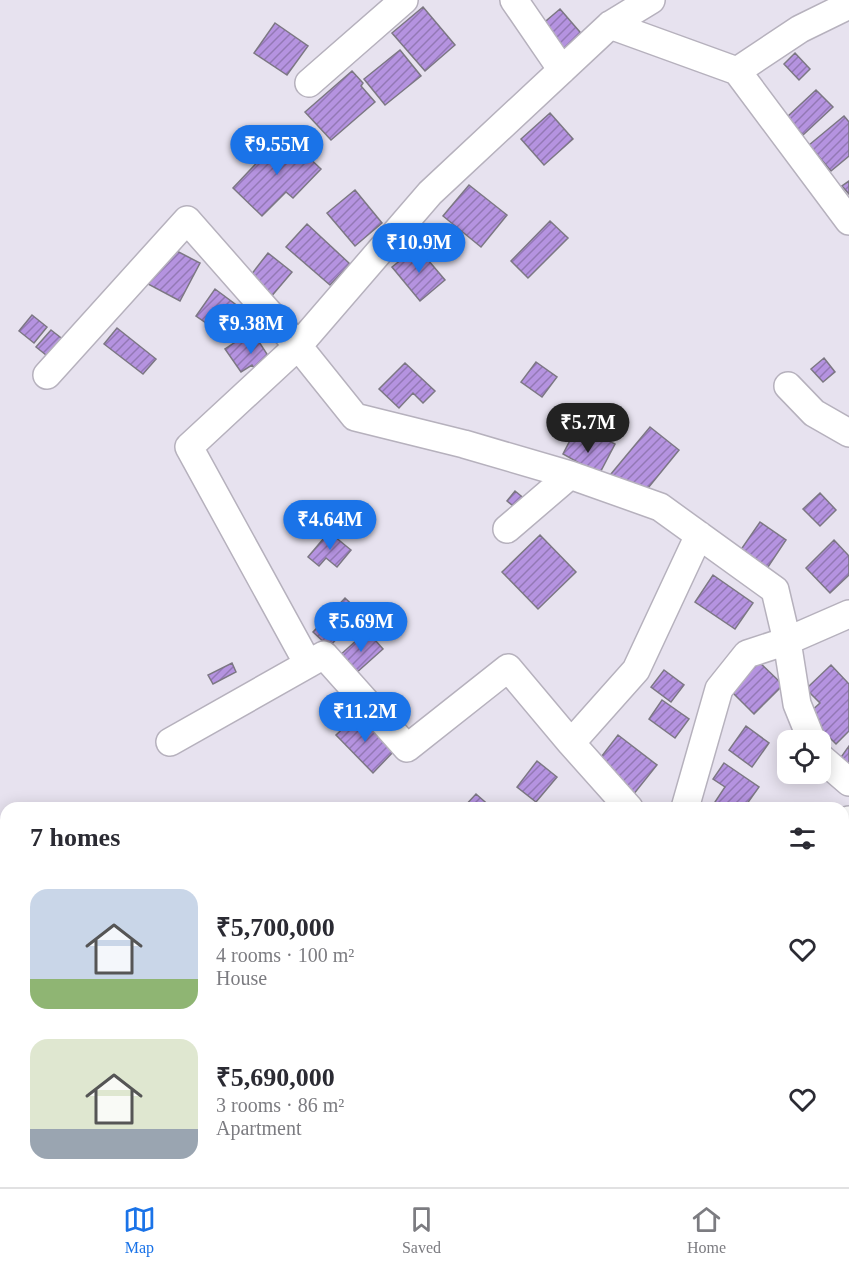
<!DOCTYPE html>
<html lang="en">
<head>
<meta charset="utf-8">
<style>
  body { margin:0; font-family:"Times New Roman",serif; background:#f7f7f7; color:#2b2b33; height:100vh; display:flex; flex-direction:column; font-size:22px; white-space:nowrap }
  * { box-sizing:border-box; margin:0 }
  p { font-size:20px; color:#7c7c81 }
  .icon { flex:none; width:33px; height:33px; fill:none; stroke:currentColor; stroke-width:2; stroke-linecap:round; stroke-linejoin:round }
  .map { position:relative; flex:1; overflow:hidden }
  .sheet { position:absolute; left:0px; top:802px; width:849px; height:386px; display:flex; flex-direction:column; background:#fff; border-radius:18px 18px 0 0; box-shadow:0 3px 15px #0003 }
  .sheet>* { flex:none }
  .controls { position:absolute; left:777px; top:730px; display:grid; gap:12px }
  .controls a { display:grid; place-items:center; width:54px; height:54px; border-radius:12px; background:#fff; box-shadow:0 3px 15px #0003; font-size:30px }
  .price { position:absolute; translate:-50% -51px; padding:0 14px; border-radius:21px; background:#1a73e8; color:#fff; font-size:20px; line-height:39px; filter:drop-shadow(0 2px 3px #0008) }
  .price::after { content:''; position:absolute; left:50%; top:36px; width:18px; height:14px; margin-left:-9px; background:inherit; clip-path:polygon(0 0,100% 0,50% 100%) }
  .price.on { background:#222; color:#fff }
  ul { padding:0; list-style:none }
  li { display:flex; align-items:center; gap:18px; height:150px; padding:0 30px }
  li span { display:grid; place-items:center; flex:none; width:168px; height:120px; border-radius:18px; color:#555 }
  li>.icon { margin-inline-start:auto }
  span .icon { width:72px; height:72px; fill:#fffc; stroke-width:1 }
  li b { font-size:26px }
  h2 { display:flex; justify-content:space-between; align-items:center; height:72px; padding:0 30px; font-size:26px }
  .menu { display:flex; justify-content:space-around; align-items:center; height:84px; border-top:2px solid #e1e1e2; background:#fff; font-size:16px; color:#7c7c81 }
  .menu a { display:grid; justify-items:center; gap:3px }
  .menu .on { color:#1a73e8 }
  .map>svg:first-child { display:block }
</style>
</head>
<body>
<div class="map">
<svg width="849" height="1187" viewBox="0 0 849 1187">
  <defs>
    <pattern id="building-hatch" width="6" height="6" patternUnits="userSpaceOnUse" patternTransform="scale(1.5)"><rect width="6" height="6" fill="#b593e0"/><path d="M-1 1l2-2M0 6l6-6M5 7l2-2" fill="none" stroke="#9378b5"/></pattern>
  </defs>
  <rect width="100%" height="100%" fill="#e7e2ef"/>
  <path fill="url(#building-hatch)" stroke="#7c7783" stroke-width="1.5" d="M423,7L455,45L425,71L392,33Z
    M560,9L592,46L566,67L534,31Z
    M275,23L308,46L287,75L254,53Z
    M400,50L421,76L385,105L364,79Z
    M795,53L810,69L799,80L784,64Z
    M352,71L363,83L361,86L375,102L331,140L305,112Z
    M816,90L833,107L803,135L787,117Z
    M550,113L573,139L544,165L521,139Z
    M844,116L849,122V156L831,171L809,145Z
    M284,134L321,169L293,198L286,192L262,216L233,188Z
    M849,181V194L842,186Z
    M469,185L507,215L481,247L443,216Z
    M355,190L382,223L355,246L327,213Z
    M550,221L568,238L528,278L511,261Z
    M307,224L350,264L330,285L286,247Z
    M167,246L200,263L180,301L148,284Z
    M417,247L445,280L420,301L392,267Z
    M268,253L292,272L270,298L247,280Z
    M215,289L243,310L225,336L196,316Z
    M32,315L47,327L34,343L19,331Z
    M117,328L156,359L143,374L104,344Z
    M51,330L70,345L56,363L36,347Z
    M252,331L276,368L261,378L252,365L241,372L225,349Z
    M824,358L835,372L823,382L811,369Z
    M536,362L557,377L542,397L521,382Z
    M405,363L435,391L423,403L413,393L399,408L379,389Z
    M578,425L615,444L592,488L574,478L581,464L563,454Z
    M650,427L679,450L635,504L606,480Z
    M515,491L531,504L523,514L507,501Z
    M820,493L836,510L820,526L803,509Z
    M760,522L786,540L766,570L740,551Z
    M329,532L351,550L337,567L326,558L319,566L308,557Z
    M540,535L576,572L538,609L502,572Z
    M834,540L849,556V575L830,593L806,568Z
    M713,575L753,603L735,629L695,602Z
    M345,598L361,613L329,647L313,632Z
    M367,631L383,649L355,674L339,656Z
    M756,659L783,685L754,714L727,687Z
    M232,663L236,672L213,684L208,675Z
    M831,665L849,684V731L836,744L807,715L820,703L806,689Z
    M664,670L684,685L671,702L651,687Z
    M662,700L689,719L675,738L649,719Z
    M358,714L394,751L373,773L336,735Z
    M746,726L769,743L752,767L729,750Z
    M618,735L657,765L633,795L595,765Z
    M849,746V767L839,760Z
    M537,761L557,777L536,802L517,787Z
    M724,763L759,787L744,808H711L725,787L713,779Z
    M476,794L492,808H463Z
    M849,1041V1058L843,1050V1045Z
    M844,1157L849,1161V1181L845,1185L841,1182H843Z
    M326,1182H380L387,1187H324L323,1186Z
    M428,1182H446L442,1187H434Z
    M707,1182H745L748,1187H710Z"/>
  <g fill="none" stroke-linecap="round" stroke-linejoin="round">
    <defs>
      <path id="minor" d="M514,0L562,70
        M610,25L651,0
        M737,71L849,221
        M309,83L404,0
        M47,375L187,220L298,346L430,193L610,25L737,71L800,29L849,5
        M788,386L814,413L849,433
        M507,529L570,475L660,507L775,590L787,641L797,704L812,741
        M308,664L189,447L298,346L355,417L464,444L570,475
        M170,742L324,655L407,748L508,668L571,743
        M820,757L849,782
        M629,808L571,743L636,670L699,535
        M685,808L719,689L747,654L787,641L849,614
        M843,826L849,820
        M843,1003L849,997
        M665,1182L673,1187
        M459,1187L465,1182"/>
    </defs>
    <use href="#minor" stroke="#b6b1bd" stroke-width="30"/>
    <use href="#minor" stroke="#fff" stroke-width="27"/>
  </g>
</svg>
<div class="controls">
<a><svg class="icon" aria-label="locate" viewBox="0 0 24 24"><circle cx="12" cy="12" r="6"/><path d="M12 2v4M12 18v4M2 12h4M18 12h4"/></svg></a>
</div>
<b class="price" style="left:277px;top:176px">₹9.55M</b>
<b class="price" style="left:419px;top:274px">₹10.9M</b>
<b class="price" style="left:251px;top:355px">₹9.38M</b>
<b class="price on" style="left:588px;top:454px">₹5.7M</b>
<b class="price" style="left:330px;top:551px">₹4.64M</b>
<b class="price" style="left:361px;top:653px">₹5.69M</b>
<b class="price" style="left:365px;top:743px">₹11.2M</b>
<section class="sheet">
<h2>7 homes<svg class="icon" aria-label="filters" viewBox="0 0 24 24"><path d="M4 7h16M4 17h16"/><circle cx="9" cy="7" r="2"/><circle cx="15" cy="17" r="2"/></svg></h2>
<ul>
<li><span style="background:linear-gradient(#c9d6e8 75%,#8fb573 0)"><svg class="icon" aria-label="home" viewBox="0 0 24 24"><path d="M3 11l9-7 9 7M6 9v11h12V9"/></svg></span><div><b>₹5,700,000</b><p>4 rooms · 100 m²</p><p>House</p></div><svg class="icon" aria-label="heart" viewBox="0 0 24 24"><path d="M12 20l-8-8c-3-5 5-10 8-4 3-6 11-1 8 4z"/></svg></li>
<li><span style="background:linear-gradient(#dfe7d0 75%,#9aa5b1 0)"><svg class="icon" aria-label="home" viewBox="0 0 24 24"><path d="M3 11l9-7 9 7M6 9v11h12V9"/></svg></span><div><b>₹5,690,000</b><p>3 rooms · 86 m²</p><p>Apartment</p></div><svg class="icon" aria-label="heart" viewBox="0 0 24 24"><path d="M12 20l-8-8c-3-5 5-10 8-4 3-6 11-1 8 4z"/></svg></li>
</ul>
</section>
</div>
<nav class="menu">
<a class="on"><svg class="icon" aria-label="map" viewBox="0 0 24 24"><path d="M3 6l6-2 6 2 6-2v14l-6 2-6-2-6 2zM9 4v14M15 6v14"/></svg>Map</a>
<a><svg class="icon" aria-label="saved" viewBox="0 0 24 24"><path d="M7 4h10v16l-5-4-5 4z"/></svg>Saved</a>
<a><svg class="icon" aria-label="home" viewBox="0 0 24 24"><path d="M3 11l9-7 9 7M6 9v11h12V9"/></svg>Home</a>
</nav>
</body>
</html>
